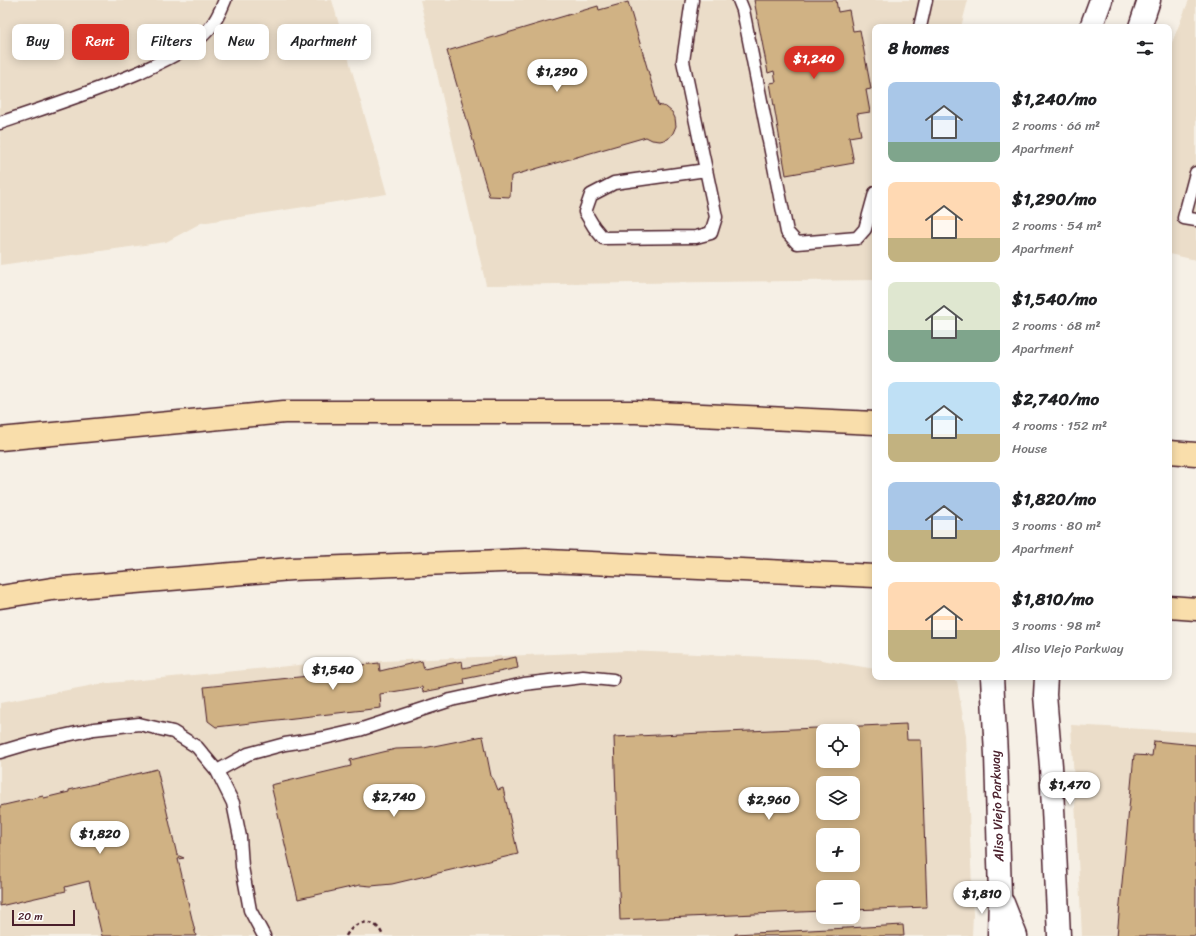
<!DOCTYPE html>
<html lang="en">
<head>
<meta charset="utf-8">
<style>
  body { margin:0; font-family:Sriracha,sans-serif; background:#f2f2f2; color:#202124; height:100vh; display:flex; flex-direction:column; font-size:15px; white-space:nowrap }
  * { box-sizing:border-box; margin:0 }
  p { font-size:13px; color:#757577 }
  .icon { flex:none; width:22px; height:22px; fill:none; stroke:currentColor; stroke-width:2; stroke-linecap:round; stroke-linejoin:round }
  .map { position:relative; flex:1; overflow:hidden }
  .sheet { position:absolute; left:872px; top:24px; width:300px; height:656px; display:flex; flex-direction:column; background:#fff; border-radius:8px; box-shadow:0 2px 10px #0003 }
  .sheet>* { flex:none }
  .top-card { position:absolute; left:12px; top:24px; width:380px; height:36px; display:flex; gap:8px }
  .controls { position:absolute; left:816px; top:724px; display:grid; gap:8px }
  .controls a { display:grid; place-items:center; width:44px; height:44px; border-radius:8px; background:#fff; box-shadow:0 2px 10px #0003; font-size:20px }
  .scale { position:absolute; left:12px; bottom:10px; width:63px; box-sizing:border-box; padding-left:4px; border:2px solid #4a1f2b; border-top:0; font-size:11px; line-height:14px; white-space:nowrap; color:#4a1f2b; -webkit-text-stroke:3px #fff; paint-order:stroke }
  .price { position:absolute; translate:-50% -34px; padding:0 9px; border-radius:14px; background:#fff; color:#222; font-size:13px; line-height:26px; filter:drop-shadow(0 1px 2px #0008) }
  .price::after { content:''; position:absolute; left:50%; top:24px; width:12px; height:9px; margin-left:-6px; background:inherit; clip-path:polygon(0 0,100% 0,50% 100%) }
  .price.active { background:#d93025; color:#fff }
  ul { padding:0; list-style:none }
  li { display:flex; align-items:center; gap:12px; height:100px; padding:0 16px }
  li span { display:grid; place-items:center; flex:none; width:112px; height:80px; border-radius:8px; color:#555 }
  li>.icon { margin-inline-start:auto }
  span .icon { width:48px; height:48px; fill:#fffc; stroke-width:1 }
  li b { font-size:17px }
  h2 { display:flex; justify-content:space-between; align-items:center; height:48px; padding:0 16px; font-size:17px }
  .chip { padding:0 14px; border-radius:8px; background:#fff; box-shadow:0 2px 10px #0003; font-size:14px; line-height:36px }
  .chip.active { background:#d93025; color:#fff }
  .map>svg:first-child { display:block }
</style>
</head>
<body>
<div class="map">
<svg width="1196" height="936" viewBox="0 0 1196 936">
  <rect width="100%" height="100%" fill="#f6f0e6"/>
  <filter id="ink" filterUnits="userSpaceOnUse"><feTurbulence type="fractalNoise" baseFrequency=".025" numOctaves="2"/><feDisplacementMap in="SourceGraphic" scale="8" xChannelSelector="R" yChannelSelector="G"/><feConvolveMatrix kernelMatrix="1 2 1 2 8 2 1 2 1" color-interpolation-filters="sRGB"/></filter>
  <g filter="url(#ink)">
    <path fill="#ebddc9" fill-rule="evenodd" d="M0,0H332L387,194L201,223L166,242L0,265Z
      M420,0H968L961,27H875V280L486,285Z
      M1189,0H1196V260L1169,254V50Z
      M627,651L816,659L875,669V677H929L957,681L966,736L973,914L972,936H0V703L99,684L309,664ZM823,731H853V761H823ZM823,783H853V813H823ZM823,835H853V865H823ZM823,887H853V917H823Z
      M1071,725L1196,732V936H1082Z"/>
    <path fill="#d0b284" stroke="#4a1f2b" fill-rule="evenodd" d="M754,0H836L838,12L849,10L853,31L860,30L871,89L866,90L870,112L857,114L861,135L849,137L854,163L786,175L770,83L776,82L774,71L768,73Z
      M628,2L658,105L666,107L672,112L675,118L676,126L673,133L668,139L660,141L652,140L646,137L511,176L510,197L489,196L447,51L598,6L599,10Z
      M516,657L518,668L464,679L465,684L423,692L422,687L380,694L381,708L216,727L208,721L204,687L318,675V670L379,663L380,671L422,661L424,669L462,661L463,668Z
      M906,724L907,740H921L927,907L853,910V887H823V911L620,920L614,737ZM823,731H853V761H823ZM823,783H853V813H823ZM823,835H853V865H823Z
      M483,736L491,776L494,780L498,790L503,788L518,854L392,884L371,886L360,885L298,899L271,785L351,766L350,760L383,752L396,749L424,748Z
      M1154,741L1196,745V936H1117L1134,755L1152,756Z
      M157,769L177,855L184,858L178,859L196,936H102L89,881L65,887L66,891L0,906V806L43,796L44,798L69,792V790Z
      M903,925L904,936H735V934Z"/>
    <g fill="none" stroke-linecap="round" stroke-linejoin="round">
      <defs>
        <path id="lane" d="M692,0L683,61L716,217L711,233L696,237L603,238L594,227L585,212L591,195L614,183L706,170
          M739,0L743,10L787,232L797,243L857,238L865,229L875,193
          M920,27L926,0
          M0,123C47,107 94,92 140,72C163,61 192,49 209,29C216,21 221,10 225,0
          M1196,173L1184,218L1196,220
          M0,752L27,744L94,729L139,724L173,732L197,747L217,771L233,803L240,837L242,867L250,910L264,936
          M217,771L248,754L285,744L324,738L359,730L451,700L524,684L583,677L613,680"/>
        <path id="secondary" d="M1091,27L1101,0
          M1140,27L1149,0
          M992,677L996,755L1000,895L999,936
          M1046,677L1045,695L1051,766L1059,936
          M1003,903L1016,936"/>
        <path id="highway" d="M0,439L284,412H636L875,423
          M1169,452L1196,454
          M0,597L52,589L291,569L526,560L875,576
          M1169,607L1196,609"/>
      </defs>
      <use href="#lane" stroke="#4a1f2b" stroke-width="15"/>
      <use href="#secondary" stroke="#4a1f2b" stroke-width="25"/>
      <use href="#highway" stroke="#4a1f2b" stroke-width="25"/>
      <path stroke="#4a1f2b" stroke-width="2.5" stroke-dasharray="4 3" stroke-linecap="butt" d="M346,936C355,919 376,917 383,936"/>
      <use href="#lane" stroke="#fff" stroke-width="12"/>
      <use href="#secondary" stroke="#fff" stroke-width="22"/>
      <use href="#highway" stroke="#f9deab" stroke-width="22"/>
    </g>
  </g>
  <g text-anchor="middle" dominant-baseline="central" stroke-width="4" stroke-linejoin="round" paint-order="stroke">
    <g font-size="13" fill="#4a1f2b" stroke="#fff">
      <text transform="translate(997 806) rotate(-92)">Aliso Viejo Parkway</text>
    </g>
  </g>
</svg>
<div class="controls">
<a><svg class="icon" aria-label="locate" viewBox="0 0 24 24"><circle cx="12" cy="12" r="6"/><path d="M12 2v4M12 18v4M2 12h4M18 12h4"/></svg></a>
<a><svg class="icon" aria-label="layers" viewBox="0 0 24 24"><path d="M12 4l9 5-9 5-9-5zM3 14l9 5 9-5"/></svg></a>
<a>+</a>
<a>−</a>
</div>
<div class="scale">20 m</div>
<b class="price active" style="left:814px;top:80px">$1,240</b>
<b class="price" style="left:557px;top:93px">$1,290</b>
<b class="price" style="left:333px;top:691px">$1,540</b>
<b class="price" style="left:1070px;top:806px">$1,470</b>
<b class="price" style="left:394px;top:818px">$2,740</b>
<b class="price" style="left:769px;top:821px">$2,960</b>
<b class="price" style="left:100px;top:855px">$1,820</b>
<b class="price" style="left:982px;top:915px">$1,810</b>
<div class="top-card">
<a class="chip">Buy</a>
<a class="chip active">Rent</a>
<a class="chip">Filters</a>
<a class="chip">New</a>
<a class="chip">Apartment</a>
</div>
<section class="sheet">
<h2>8 homes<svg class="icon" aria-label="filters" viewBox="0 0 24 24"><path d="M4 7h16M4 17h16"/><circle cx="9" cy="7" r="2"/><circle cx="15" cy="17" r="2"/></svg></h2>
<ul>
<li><span style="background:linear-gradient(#a9c7e8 75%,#7fa58c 0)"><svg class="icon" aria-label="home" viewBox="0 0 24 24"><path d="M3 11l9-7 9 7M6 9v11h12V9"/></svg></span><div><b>$1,240/mo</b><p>2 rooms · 66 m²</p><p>Apartment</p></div></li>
<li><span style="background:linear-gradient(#ffd9b3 70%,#c2b280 0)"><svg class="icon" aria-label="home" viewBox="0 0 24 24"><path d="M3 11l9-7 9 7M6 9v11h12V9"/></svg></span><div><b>$1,290/mo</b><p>2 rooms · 54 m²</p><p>Apartment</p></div></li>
<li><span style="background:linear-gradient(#dfe7d0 60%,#7fa58c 0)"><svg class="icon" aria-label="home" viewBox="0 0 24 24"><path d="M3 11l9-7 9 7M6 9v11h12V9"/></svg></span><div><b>$1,540/mo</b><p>2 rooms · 68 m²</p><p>Apartment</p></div></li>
<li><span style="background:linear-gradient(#bfe0f5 65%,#c2b280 0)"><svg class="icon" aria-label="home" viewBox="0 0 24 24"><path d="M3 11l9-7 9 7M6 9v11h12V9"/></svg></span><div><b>$2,740/mo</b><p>4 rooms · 152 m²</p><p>House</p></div></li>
<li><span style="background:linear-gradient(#a9c7e8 60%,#c2b280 0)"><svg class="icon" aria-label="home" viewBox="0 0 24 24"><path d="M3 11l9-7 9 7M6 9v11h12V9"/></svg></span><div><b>$1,820/mo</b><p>3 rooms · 80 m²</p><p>Apartment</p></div></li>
<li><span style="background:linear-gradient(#ffd9b3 60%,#c2b280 0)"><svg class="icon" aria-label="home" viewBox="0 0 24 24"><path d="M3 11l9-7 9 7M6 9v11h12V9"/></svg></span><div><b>$1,810/mo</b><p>3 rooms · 98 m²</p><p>Aliso Viejo Parkway</p></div></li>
</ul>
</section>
</div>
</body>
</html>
